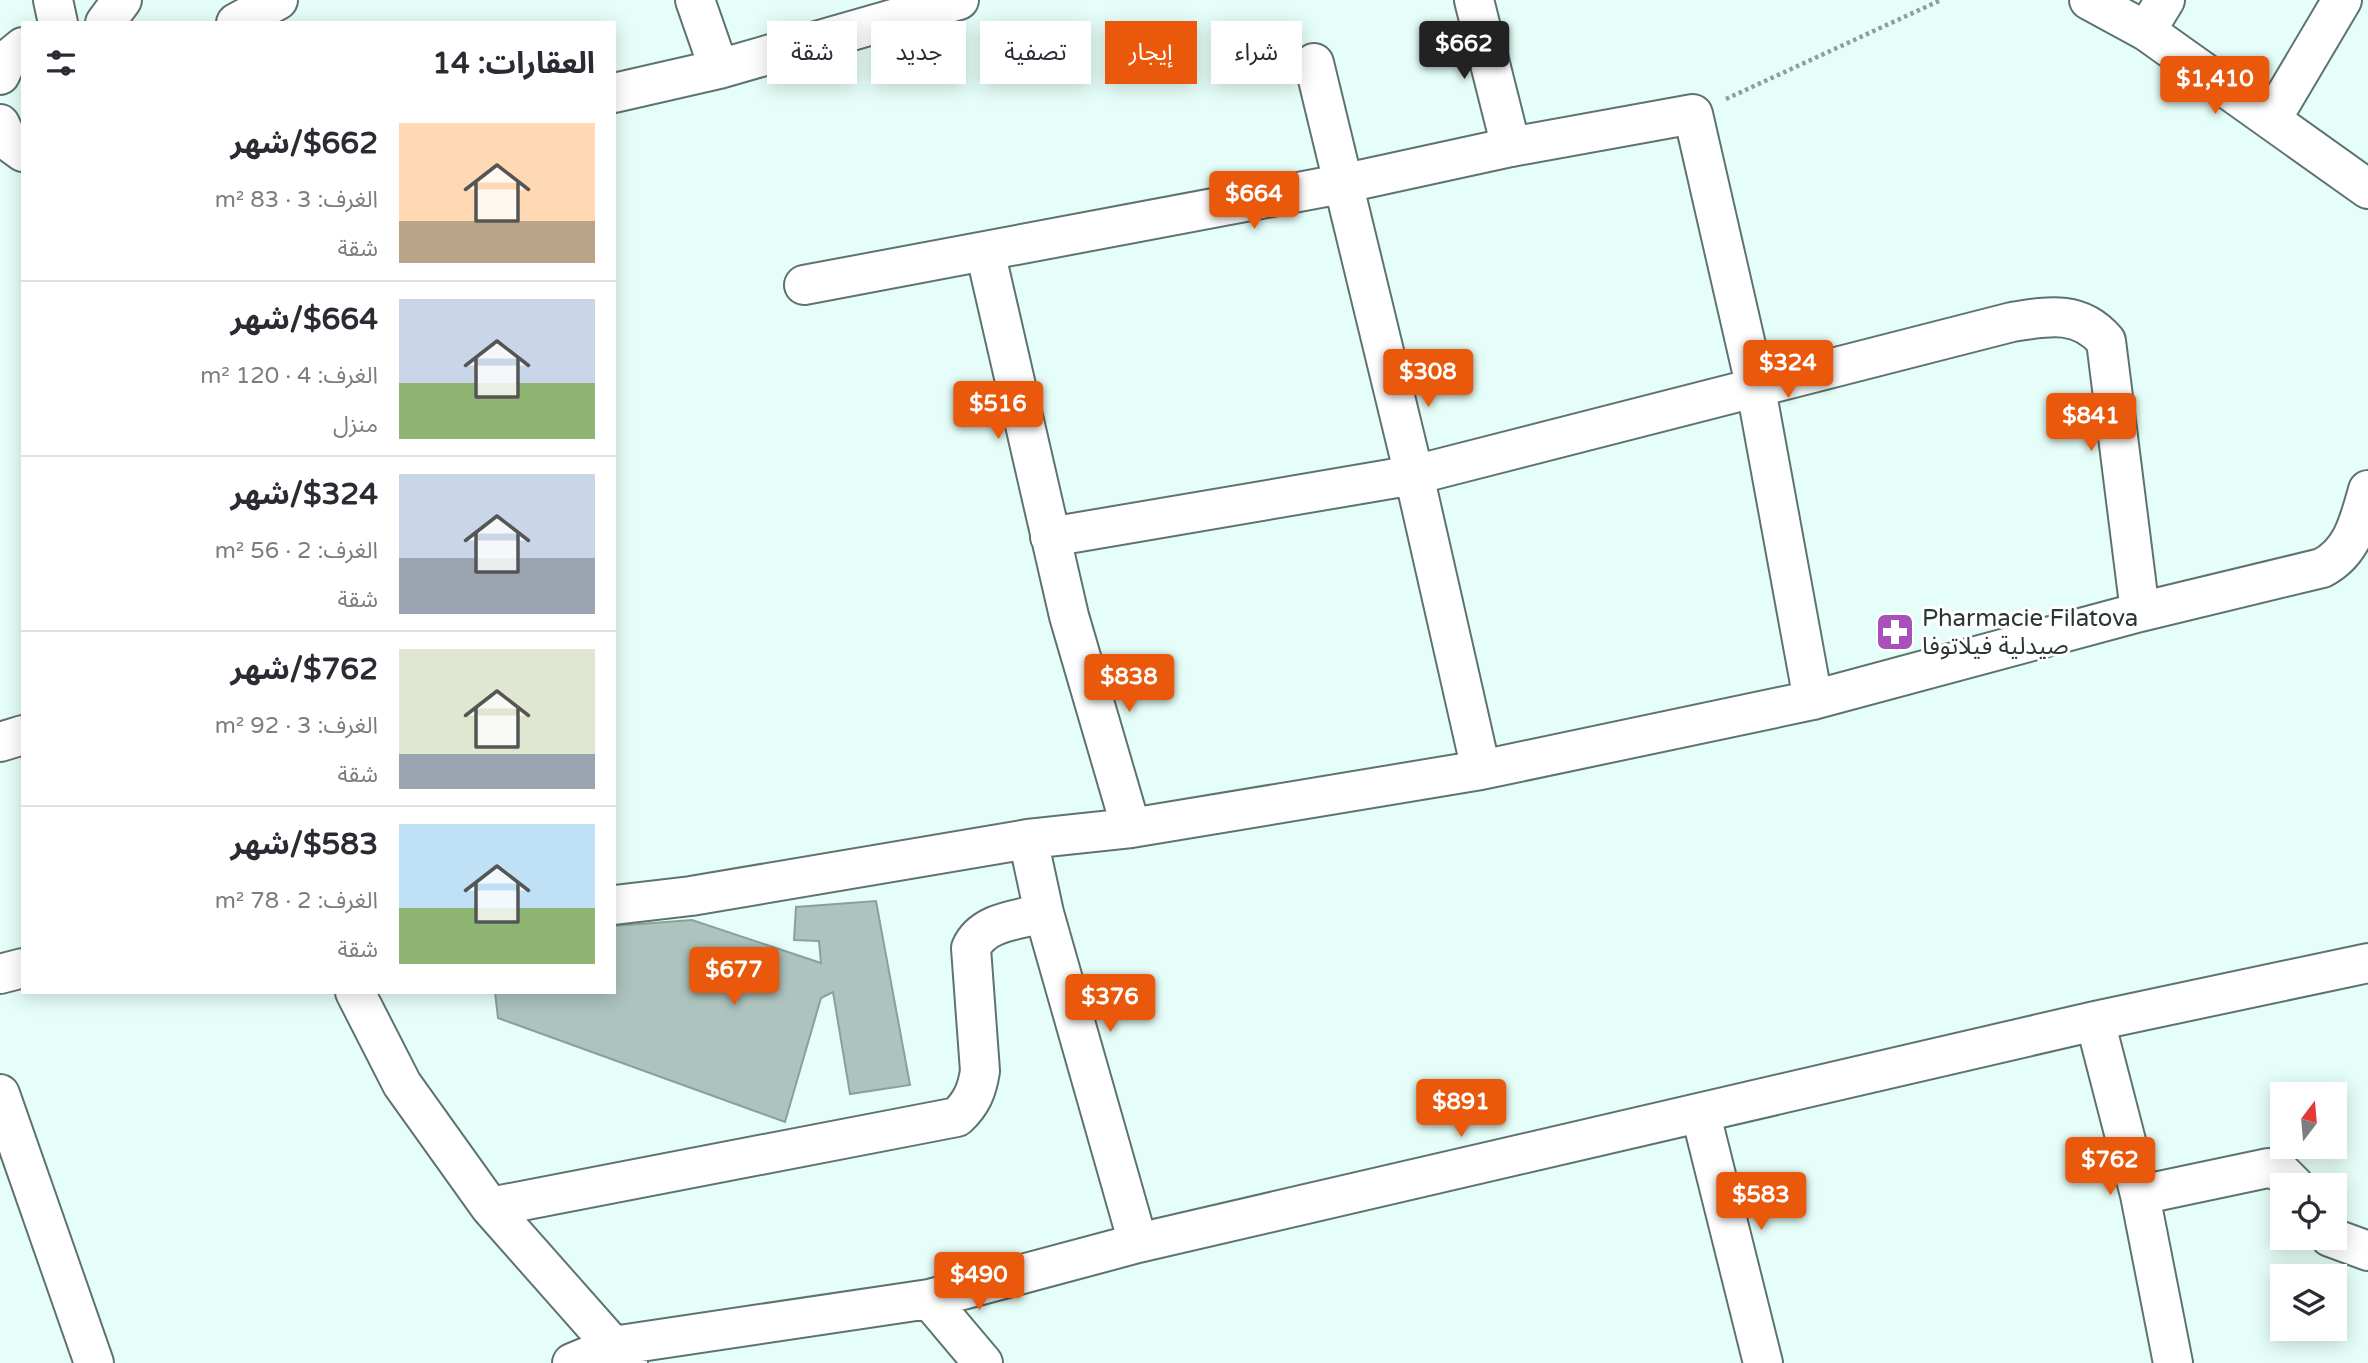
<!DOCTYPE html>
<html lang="ar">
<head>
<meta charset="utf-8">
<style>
  body { margin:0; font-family:"Varela Round","Noto Sans Arabic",sans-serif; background:#f7f7f7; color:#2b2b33; direction:rtl; height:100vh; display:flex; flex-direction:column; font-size:26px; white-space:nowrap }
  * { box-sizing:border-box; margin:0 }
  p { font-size:23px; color:#7c7c81 }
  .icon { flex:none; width:38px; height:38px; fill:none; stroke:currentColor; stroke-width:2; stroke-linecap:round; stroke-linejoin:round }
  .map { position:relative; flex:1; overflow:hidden; direction:ltr }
  .drawer { position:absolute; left:21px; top:21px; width:595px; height:973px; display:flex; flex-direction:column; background:#fff; border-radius:0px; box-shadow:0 4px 18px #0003; direction:rtl }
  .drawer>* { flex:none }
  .hud { position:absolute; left:637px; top:21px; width:665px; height:63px; direction:rtl; display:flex; gap:14px }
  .needle { width:46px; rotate:16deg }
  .tools { position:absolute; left:2270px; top:1082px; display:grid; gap:14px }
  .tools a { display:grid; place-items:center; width:77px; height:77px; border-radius:0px; background:#fff; box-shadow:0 4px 18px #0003; font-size:35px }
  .price { position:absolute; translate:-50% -60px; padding:0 16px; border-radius:7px; background:#ea580c; color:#fff; font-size:23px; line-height:46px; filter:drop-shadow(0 2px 4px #0008) }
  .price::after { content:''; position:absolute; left:50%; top:42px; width:21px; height:16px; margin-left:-10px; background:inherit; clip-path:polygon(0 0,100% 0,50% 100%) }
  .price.active { background:#222; color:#fff }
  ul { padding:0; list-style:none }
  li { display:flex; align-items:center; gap:21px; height:175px; padding:0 21px }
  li+li { border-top:2px solid #e1e1e2 }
  li span { display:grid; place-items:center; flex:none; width:196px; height:140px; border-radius:0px; color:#555 }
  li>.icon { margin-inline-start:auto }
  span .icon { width:84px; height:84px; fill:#fffc; stroke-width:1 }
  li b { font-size:30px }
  h2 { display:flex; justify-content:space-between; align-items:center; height:84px; padding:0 21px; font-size:30px }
  .tag { padding:0 24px; border-radius:0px; background:#fff; box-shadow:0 4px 18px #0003; font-size:24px; line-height:63px }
  .tag.active { background:#ea580c; color:#fff }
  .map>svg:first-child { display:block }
</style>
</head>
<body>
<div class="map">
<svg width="2368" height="1363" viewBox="0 0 2368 1363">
  <rect width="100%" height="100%" fill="#e6fef9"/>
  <path fill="#acc3be" stroke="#8aa09b" stroke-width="2" d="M876,901L910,1085L850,1094L833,992L821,998L785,1122L498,1018L495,992H614V926L692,920L821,963L819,941L794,940L796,907Z"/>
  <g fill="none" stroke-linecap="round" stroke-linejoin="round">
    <defs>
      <path id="minor" d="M695,0L719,69
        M1474,0L1511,147
        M2089,0L2146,31L2368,189
        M105,23L122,0
        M236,23L278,0
        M2146,31L2165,0
        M1314,63L1414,475L1481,770
        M614,93L719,69L959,0
        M2271,120L2342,0
        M985,251L1069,616L1131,828
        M804,285L1341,184L1511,147L1693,114L1756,389L1813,700
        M1050,537L1414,475L2012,322C2049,316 2080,310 2106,341L2140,612
        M0,742L23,735
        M1028,839L1044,913L1138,1243
        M614,905L691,896L1028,839L1131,828L1481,770L1813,700L2140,612L2322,568C2353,552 2359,521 2368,490
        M0,974L23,968
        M355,992L402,1084L490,1207L628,1363
        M2095,1021L2140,1195L2173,1363
        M0,1094L94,1363
        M1701,1115L1763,1363
        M2140,1195L2268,1168L2280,1171L2294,1185
        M490,1207L957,1117C972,1103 977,1090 980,1071L971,948C983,921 1019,920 1044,913
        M2330,1237L2368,1251
        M929,1299L983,1363
        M572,1363L613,1346L929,1299L1138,1243L2095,1021L2368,963"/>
      <path id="major" d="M53,0L58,23
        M0,75L7,60L23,47
        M0,124L8,141L23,152"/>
    </defs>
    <use href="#minor" stroke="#5e736f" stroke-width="42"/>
    <use href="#major" stroke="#5e736f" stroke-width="42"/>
    <path stroke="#8d9e9b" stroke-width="4.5" stroke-dasharray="3.5 3.5" stroke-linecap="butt" d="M1726,99L1941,0"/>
    <use href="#minor" stroke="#fff" stroke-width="38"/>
    <use href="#major" stroke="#fff" stroke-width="38"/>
  </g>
  <defs>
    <symbol id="pharmacy-square" viewBox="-11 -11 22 22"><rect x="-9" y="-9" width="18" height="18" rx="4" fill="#aa50bb" stroke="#fff"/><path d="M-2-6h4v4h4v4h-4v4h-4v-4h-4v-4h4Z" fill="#fff"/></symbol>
  </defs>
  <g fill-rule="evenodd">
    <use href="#pharmacy-square" x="1873" y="610" width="44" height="44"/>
  </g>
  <g text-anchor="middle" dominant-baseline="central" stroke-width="6" stroke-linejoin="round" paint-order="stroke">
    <g font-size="24" fill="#2b3533" stroke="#fff" text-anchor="start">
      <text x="1922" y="618">Pharmacie Filatova<tspan x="1922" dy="28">صيدلية فيلاتوفا</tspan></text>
    </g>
  </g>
</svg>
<div class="tools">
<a><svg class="needle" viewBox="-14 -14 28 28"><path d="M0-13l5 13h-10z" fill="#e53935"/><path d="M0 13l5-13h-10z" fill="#7c7c81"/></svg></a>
<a><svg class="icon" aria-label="locate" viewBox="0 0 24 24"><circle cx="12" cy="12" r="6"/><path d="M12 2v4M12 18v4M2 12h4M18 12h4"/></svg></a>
<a><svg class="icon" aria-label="layers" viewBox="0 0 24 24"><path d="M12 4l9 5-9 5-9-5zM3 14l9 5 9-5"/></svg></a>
</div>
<b class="price active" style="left:1464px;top:81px">$662</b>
<b class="price" style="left:2215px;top:116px">$1,410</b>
<b class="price" style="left:1254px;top:231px">$664</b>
<b class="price" style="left:1788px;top:400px">$324</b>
<b class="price" style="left:1428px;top:409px">$308</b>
<b class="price" style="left:998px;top:441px">$516</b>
<b class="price" style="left:2091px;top:453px">$841</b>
<b class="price" style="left:1129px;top:714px">$838</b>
<b class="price" style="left:734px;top:1007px">$677</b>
<b class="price" style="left:1110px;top:1034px">$376</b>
<b class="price" style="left:1461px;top:1139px">$891</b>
<b class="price" style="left:2110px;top:1197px">$762</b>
<b class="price" style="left:1761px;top:1232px">$583</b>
<b class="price" style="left:979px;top:1312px">$490</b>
<div class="hud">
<a class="tag">شراء</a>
<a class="tag active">إيجار</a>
<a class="tag">تصفية</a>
<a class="tag">جديد</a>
<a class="tag">شقة</a>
</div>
<section class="drawer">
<h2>العقارات: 14<svg class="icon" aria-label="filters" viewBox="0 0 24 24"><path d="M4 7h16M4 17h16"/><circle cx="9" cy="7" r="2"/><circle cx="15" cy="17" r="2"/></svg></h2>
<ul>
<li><span style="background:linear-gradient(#ffd9b3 70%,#b9a48a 0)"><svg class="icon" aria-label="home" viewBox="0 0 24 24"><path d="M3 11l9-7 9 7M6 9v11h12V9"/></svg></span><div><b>$662/شهر</b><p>الغرف: 3 · 83 m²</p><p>شقة</p></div></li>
<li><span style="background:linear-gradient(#c9d6e8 60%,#8fb573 0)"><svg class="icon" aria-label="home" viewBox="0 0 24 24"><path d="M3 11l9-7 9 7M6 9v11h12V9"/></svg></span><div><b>$664/شهر</b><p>الغرف: 4 · 120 m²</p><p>منزل</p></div></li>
<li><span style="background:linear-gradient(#c9d6e8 60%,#9aa5b1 0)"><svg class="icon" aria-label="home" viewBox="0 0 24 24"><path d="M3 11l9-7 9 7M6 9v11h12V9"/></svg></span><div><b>$324/شهر</b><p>الغرف: 2 · 56 m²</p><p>شقة</p></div></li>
<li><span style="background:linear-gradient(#dfe7d0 75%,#9aa5b1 0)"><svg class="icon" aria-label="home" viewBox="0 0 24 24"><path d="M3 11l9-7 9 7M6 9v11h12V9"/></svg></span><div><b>$762/شهر</b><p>الغرف: 3 · 92 m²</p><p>شقة</p></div></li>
<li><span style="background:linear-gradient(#bfe0f5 60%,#8fb573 0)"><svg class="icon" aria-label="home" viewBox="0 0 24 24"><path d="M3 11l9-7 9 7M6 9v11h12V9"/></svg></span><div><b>$583/شهر</b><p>الغرف: 2 · 78 m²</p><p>شقة</p></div></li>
</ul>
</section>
</div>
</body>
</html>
